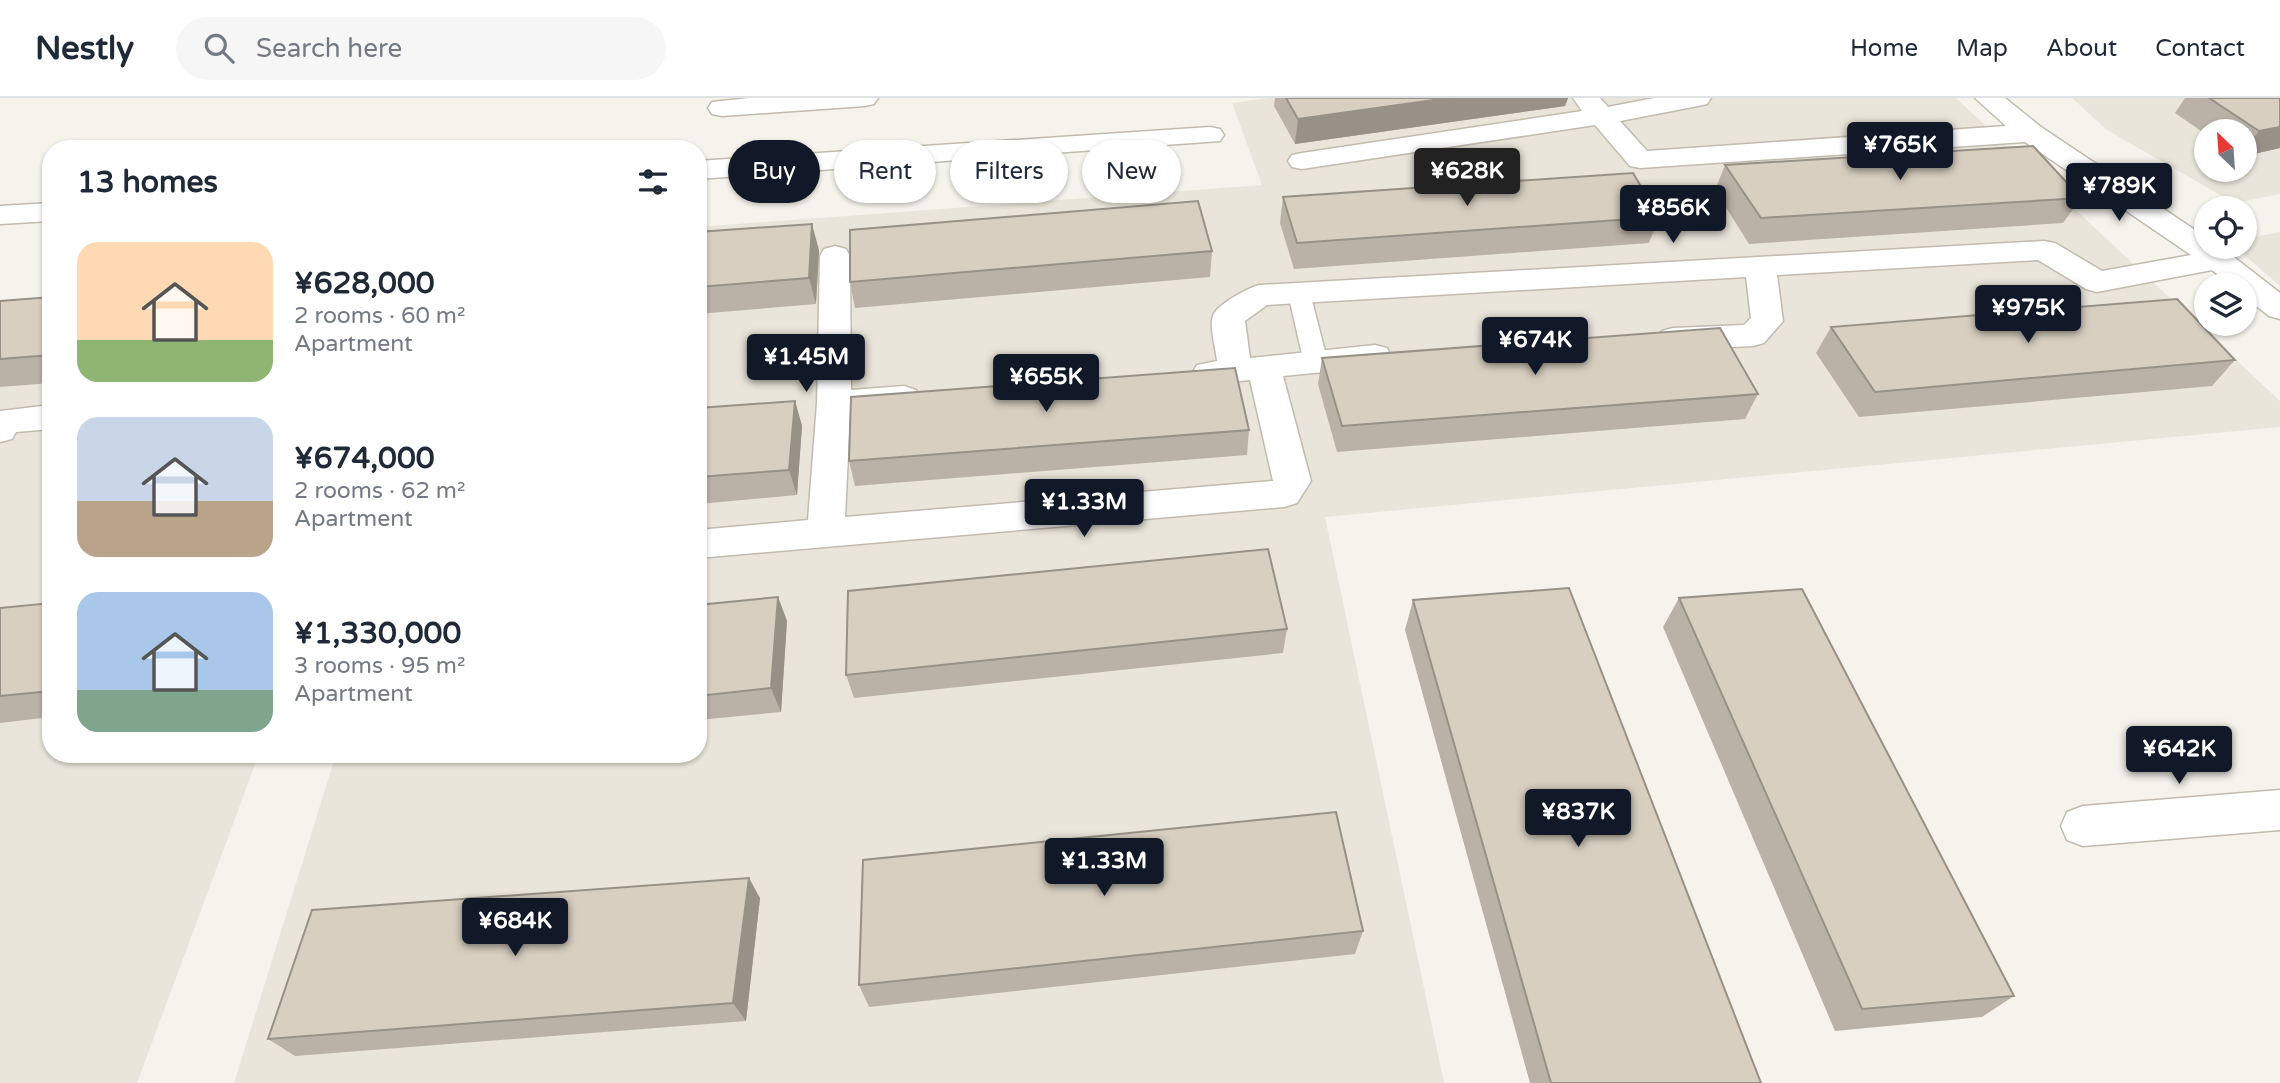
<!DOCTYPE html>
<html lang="en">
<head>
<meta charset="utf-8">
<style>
  body { margin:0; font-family:"Varela Round",sans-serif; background:#f6f6f7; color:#1f2937; height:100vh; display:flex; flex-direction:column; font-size:26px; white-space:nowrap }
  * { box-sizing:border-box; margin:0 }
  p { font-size:23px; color:#747a83 }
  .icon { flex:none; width:38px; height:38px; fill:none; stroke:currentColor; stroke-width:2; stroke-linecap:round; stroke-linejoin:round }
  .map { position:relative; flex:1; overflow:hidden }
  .drawer { position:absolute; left:42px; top:42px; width:665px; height:623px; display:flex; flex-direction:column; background:#fff; border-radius:28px; box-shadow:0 2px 5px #0004 }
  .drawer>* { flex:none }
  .hud { position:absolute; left:728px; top:42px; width:665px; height:63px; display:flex; gap:14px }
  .needle { width:46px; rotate:335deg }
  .fabs { position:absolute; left:2194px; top:21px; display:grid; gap:14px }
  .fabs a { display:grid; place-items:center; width:63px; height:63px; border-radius:50%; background:#fff; box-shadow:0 2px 5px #0004; font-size:35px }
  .price { position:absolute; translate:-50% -60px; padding:0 16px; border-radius:7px; background:#111827; color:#fff; font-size:23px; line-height:46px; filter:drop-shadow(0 2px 4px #0008) }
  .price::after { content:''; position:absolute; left:50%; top:42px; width:21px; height:16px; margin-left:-10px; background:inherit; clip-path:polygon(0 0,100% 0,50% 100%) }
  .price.active { background:#222; color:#fff }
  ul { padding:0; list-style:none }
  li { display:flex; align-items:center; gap:21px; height:175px; padding:0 35px }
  li span { display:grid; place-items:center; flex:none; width:196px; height:140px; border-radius:21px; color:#555 }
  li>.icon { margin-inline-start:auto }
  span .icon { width:84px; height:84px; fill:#fffc; stroke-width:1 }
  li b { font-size:30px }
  h2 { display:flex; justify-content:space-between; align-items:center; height:84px; padding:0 35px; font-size:30px }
  .tag { padding:0 24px; border-radius:32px; background:#fff; box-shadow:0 2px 5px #0004; font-size:24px; line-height:63px }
  .tag.active { background:#111827; color:#fff }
  header { display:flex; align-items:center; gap:42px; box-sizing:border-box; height:98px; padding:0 35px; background:#fff; border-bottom:2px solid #e0e1e3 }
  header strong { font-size:33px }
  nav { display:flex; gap:38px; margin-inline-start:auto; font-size:24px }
  .search { width:490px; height:63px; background:#f6f6f7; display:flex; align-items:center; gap:18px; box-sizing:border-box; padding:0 24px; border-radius:38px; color:#747a83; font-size:26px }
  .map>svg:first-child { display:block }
</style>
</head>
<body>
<header>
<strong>Nestly</strong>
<div class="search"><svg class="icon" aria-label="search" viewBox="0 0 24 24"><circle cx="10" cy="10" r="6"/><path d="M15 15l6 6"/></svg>Search here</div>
<nav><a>Home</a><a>Map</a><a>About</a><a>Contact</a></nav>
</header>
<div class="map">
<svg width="2280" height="985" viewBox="0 0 2280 985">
  <rect width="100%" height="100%" fill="#f6f3ec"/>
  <path fill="#eae5da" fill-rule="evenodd" d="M1269,0H1956L2280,303V329L1325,419L1444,985H234L336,656H698V129L1262,87L1232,5Z
    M2072,0H2280V96L2234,105L2107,32ZM2207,33H2245V72H2207Z
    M2280,134V188L2235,149H2245V141Z
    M51,199V656H259L137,985H0V203Z"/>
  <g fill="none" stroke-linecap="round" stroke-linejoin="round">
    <defs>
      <path id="service" d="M1299,188L1307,190L1310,195L1327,261L1323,267L1315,269L1307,267L1303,261L1288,195L1291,190Z"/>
      <path id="minor" d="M749,0H878L874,6L865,8L722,18L712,16L708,10L712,4Z
        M1573,0H1600L1608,9L1654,0H1711L1707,6L1698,8L1620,23L1647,53L2006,28L1975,0H2005L2041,29L2207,140V149H2221L2280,195V221L2269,218L2245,199V187H2231L2212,172L2097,194L2086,191L2038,162L1777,177L1783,223L1764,245L1753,248L1673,252L1662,249L1657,241L1662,233L1673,230L1744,227L1751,220L1746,179L1267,207L1245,223L1250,260L1375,247L1387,250L1391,258L1387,266L1375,269L1283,278L1311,383L1297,405L1284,409L698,460V432L808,422L817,305L820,158L824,151L835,148L846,151L850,158L851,292L904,288L916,292L921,300L916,308L850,316L845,419L1273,383L1250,282L1209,286L1197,283L1192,275L1197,267L1217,263C1216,251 1209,229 1213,218C1216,207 1248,190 1259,187L2044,143L2055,145L2102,173L2191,157L2025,44L1640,70L1630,68L1595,27L1302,71L1292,69L1288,63L1292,57L1302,55L1582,13Z
        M1210,29L1220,31L1224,37L1220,43L698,81V63Z
        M51,105V123L0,126V108Z
        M51,307V331L16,334L12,341L0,344V313Z
        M2280,692V732L2083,748L2067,742L2061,728L2067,714L2083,708Z"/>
    </defs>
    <use href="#service" stroke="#c2bbae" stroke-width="3"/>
    <use href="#minor" stroke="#c2bbae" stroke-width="3"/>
    <use href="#service" fill="#fff" fill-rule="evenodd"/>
    <use href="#minor" fill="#fff" fill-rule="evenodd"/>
  </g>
  <path fill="#bab2a6" d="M1275,0H1568L1565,8L1295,46L1274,8Z
    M2185,0H2280V50L2245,58V33H2207V37L2175,15Z
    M1725,67L2081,100L2063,125L1749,146L1715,92Z
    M1283,99L1659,119L1649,145L1294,171L1280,125Z
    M698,134L819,152L816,206L698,216Z
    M1212,153L1210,179L855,210L850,184Z
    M51,199V285L0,289V203Z
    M1831,229L2235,262L2212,288L1859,319L1816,255Z
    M1322,260L1758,296L1745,321L1337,354L1318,286Z
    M795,303L802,328L797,397L698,406V310Z
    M1249,332L1247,357L855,388L849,363Z
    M778,499L787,523L781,614L698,622V507Z
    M1679,500L2014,898L1982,919L1835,933L1663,529Z
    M1413,502L1761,985H1530L1405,532Z
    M51,505V619L0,625V510Z
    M1287,531L1283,555L854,600L846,577Z
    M760,800L746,923L295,958L268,941Z
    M1363,833L1355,856L869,909L859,887Z"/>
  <path fill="#979187" d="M1448,0H1568L1565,8L1295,46L1298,21Z
    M2280,29V50L2245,58V51L2259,33Z
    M812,126L819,152L816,206L809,180Z
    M795,303L802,328L797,397L789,372Z
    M778,499L787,523L781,614L771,590Z
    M749,780L760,800L746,923L733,905Z"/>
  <path fill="#d8cfc1" stroke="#979187" stroke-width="2" d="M1286,0H1448L1298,21Z
    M2209,0H2280V29L2259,33Z
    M2033,48L2081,100L1761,120L1725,67Z
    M1633,75L1659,119L1297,145L1283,99Z
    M1198,103L1212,153L850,184V132Z
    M812,126L809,180L698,189V134Z
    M51,199V257L0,261V203Z
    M2177,201L2235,262L1875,294L1831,229Z
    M1720,230L1758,296L1342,328L1322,260Z
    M1235,270L1249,332L849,363L851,299Z
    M795,303L789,372L698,379V310Z
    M1268,451L1287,531L846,577L848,493Z
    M1569,490L1761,985H1551L1413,502Z
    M1802,491L2014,898L1862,911L1679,500Z
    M778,499L771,590L698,598V507Z
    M51,505V593L0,598V510Z
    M1336,714L1363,833L859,887L863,762Z
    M749,780L733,905L268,941L312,812Z"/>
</svg>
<div class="fabs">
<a><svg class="needle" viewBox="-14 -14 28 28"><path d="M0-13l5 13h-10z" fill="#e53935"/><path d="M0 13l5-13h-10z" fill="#747a83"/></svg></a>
<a><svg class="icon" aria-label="locate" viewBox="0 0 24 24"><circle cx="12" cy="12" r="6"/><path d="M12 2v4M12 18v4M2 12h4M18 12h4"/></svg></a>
<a><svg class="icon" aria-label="layers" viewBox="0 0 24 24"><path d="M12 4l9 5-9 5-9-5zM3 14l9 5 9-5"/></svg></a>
</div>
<b class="price" style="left:1900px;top:84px">¥765K</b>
<b class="price active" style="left:1467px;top:110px">¥628K</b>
<b class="price" style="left:2119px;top:125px">¥789K</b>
<b class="price" style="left:1673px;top:147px">¥856K</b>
<b class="price" style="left:2028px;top:247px">¥975K</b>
<b class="price" style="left:1535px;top:279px">¥674K</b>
<b class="price" style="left:806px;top:296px">¥1.45M</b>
<b class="price" style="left:1046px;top:316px">¥655K</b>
<b class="price" style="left:1084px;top:441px">¥1.33M</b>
<b class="price" style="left:2179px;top:688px">¥642K</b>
<b class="price" style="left:1578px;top:751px">¥837K</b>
<b class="price" style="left:1104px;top:800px">¥1.33M</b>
<b class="price" style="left:515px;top:860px">¥684K</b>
<div class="hud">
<a class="tag active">Buy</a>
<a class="tag">Rent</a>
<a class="tag">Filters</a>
<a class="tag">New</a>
</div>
<section class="drawer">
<h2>13 homes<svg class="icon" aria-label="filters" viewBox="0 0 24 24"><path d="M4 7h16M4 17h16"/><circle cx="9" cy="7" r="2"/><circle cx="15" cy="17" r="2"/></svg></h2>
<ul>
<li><span style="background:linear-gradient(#ffd9b3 70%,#8fb573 0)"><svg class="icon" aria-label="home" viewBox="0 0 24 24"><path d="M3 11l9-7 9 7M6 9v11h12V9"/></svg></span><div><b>¥628,000</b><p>2 rooms · 60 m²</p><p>Apartment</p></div></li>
<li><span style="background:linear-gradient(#c9d6e8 60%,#b9a48a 0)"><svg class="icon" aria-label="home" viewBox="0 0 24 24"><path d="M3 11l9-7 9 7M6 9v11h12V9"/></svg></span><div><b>¥674,000</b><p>2 rooms · 62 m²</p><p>Apartment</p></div></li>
<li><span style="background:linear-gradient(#a9c7e8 70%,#7fa58c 0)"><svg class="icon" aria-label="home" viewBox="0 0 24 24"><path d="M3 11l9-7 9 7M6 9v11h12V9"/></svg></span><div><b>¥1,330,000</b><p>3 rooms · 95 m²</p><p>Apartment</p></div></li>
</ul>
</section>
</div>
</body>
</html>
